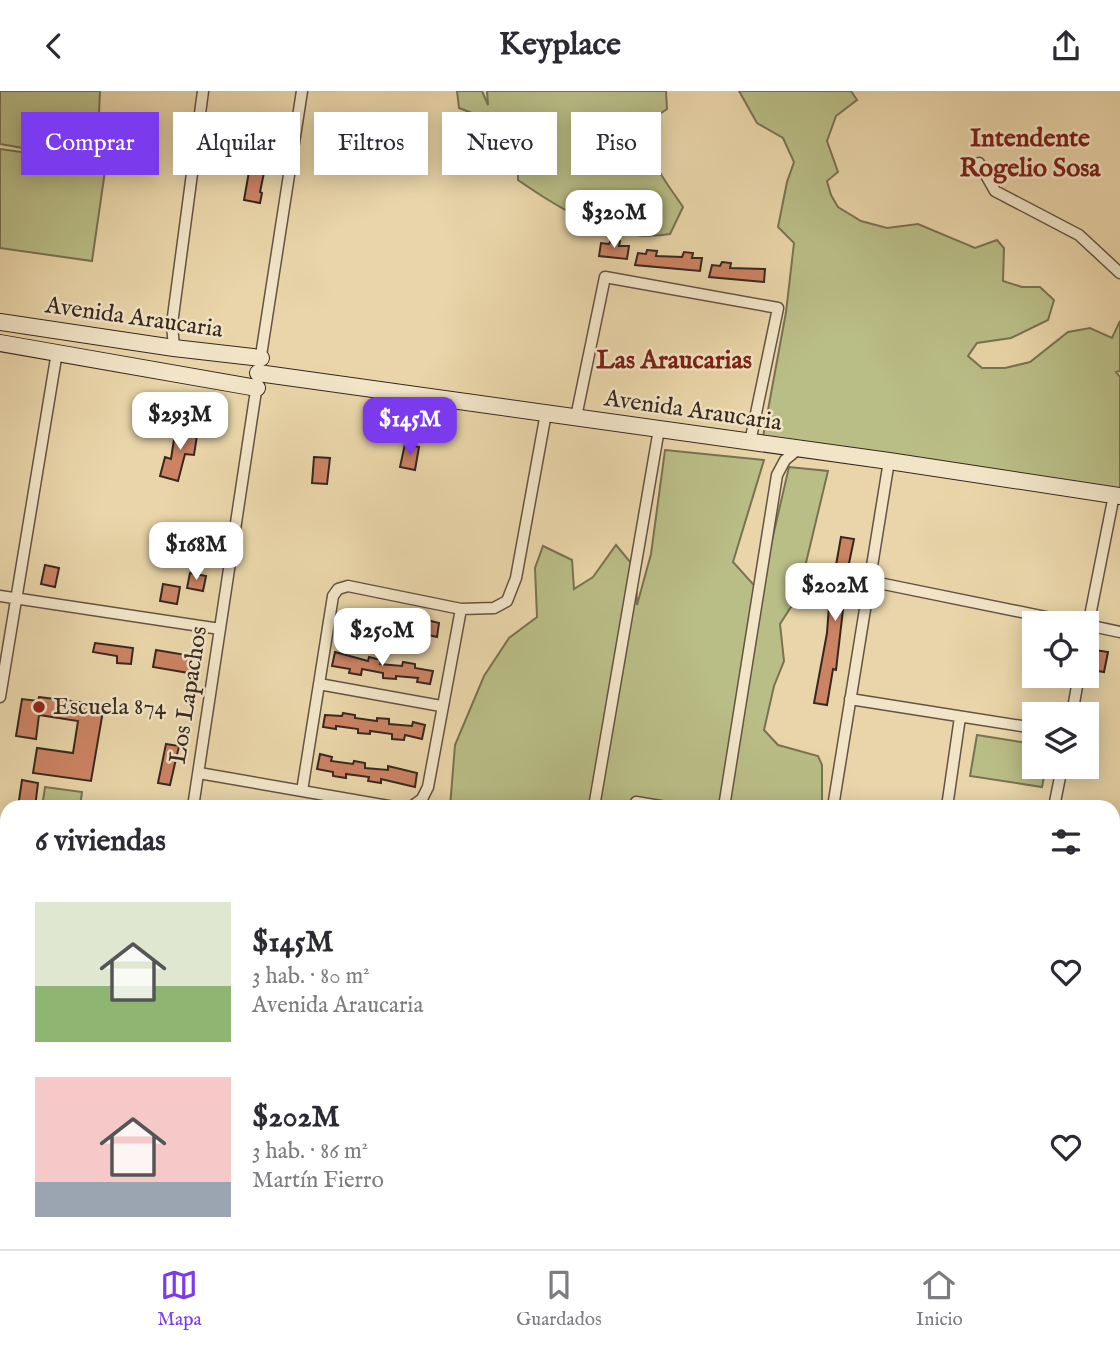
<!DOCTYPE html>
<html lang="es">
<head>
<meta charset="utf-8">
<style>
  body { margin:0; font-family:"IM FELL English",serif; background:#f2f2f3; color:#2b2b33; height:100vh; display:flex; flex-direction:column; font-size:26px; white-space:nowrap }
  * { box-sizing:border-box; margin:0 }
  p { font-size:23px; color:#7c7c81 }
  .icon { flex:none; width:38px; height:38px; fill:none; stroke:currentColor; stroke-width:2; stroke-linecap:round; stroke-linejoin:round }
  .map { position:relative; flex:1; overflow:hidden }
  .details { position:absolute; left:0px; top:709px; width:1120px; height:450px; display:flex; flex-direction:column; background:#fff; border-radius:21px 21px 0 0; box-shadow:0 4px 18px #0003 }
  .details>* { flex:none }
  .top-card { position:absolute; left:21px; top:21px; width:700px; height:63px; display:flex; gap:14px }
  .tools { position:absolute; left:1022px; top:520px; display:grid; gap:14px }
  .tools a { display:grid; place-items:center; width:77px; height:77px; border-radius:0px; background:#fff; box-shadow:0 4px 18px #0003; font-size:35px }
  .price { position:absolute; translate:-50% -60px; padding:0 16px; border-radius:14px; background:#fff; color:#222; font-size:23px; line-height:46px; filter:drop-shadow(0 2px 4px #0008) }
  .price::after { content:''; position:absolute; left:50%; top:42px; width:21px; height:16px; margin-left:-10px; background:inherit; clip-path:polygon(0 0,100% 0,50% 100%) }
  .price.on { background:#7c3aed; color:#fff }
  ul { padding:0; list-style:none }
  li { display:flex; align-items:center; gap:21px; height:175px; padding:0 35px }
  li span { display:grid; place-items:center; flex:none; width:196px; height:140px; border-radius:0px; color:#555 }
  li>.icon { margin-inline-start:auto }
  span .icon { width:84px; height:84px; fill:#fffc; stroke-width:1 }
  li b { font-size:30px }
  h2 { display:flex; justify-content:space-between; align-items:center; height:84px; padding:0 35px; font-size:30px }
  .chip { padding:0 24px; border-radius:0px; background:#fff; box-shadow:0 4px 18px #0003; font-size:24px; line-height:63px }
  .chip.on { background:#7c3aed; color:#fff }
  header { display:flex; justify-content:space-between; align-items:center; height:91px; padding:0 35px; background:#fff; font-size:32px; font-weight:800 }
  .menu { display:flex; justify-content:space-around; align-items:center; height:98px; border-top:2px solid #e1e1e2; background:#fff; font-size:19px; color:#7c7c81 }
  .menu a { display:grid; justify-items:center; gap:4px }
  .menu .on { color:#7c3aed }
  .map>svg:first-child { display:block }
</style>
</head>
<body>
<header><svg class="icon" aria-label="back" viewBox="0 0 24 24"><path d="M15 5l-7 7 7 7"/></svg>Keyplace<svg class="icon" aria-label="share" viewBox="0 0 24 24"><path d="M12 15V3M7 8l5-5 5 5M5 13v7h14v-7"/></svg></header>
<div class="map">
<svg width="1120" height="1158" viewBox="0 0 1120 1158">
  <rect width="100%" height="100%" fill="#e9d5a9"/>
  <filter id="stains"><feTurbulence type="fractalNoise" baseFrequency=".00286" numOctaves="4"/><feColorMatrix values="0 0 0 0 .2 0 0 0 0 .09 0 0 0 0 .02 0 0 0 .5 -.17"/></filter>
  <radialGradient id="worn" r=".72"><stop offset=".6" stop-color="#630" stop-opacity="0"/><stop offset="1" stop-color="#630" stop-opacity=".3"/></radialGradient>
  <path fill="#b9bd86" stroke="#787252" stroke-width="2" d="M0,0H100L98,45L80,67L0,53Z
    M457,0H482L488,14L487,0H666L667,18L648,31C646,70 663,86 683,116L670,143C616,153 561,119 518,89V73L545,27L532,26L524,38L497,37L477,24L459,17Z
    M739,0H851L857,9L836,25L827,50L838,81L827,90L831,104L838,116L861,130L887,137L918,133L975,157L997,149L1004,157L1003,190L1022,196H1040L1054,209L1048,229L1011,247L977,252L968,265L982,277H1005L1030,271L1068,241L1090,237L1112,247L1120,230V280L1116,281L1120,286V399L763,346L786,221L794,152L778,136L787,91L794,71L783,47L757,32Z
    M0,58L106,73L92,170L0,157Z
    M665,359L764,369L733,471L760,501L789,376L828,380L798,505L780,533L784,570L774,595L764,639L778,654L818,665L822,674V716H450L455,654L484,585L509,547L537,526L535,477L543,455L572,469L574,498L593,486L616,454L636,478L637,514L651,463Z
    M977,644L1034,653V676H1046L1042,696L970,685Z
    M45,696L82,701L80,716H42Z
    M0,780L7,781V1037L0,1034Z
    M6,1069L7,1152H123L121,1158H0V1073Z
    M149,1152H211L236,1155L235,1158H148Z
    M243,1152H583L582,1158H243Z
    M718,1152H1074V1158H725Z"/>
  <g fill="none" stroke-linecap="round" stroke-linejoin="round">
    <path stroke="#717e73" stroke-width="3.5" d="M0,1057L7,1058
      M362,1152L363,1158
      M761,1152L767,1158"/>
  </g>
  <path fill="#cc8363" stroke="#37281f" stroke-width="2" d="M252,43L271,48L260,101L262,102L260,112L244,109L253,58L249,57Z
    M611,149L620,150L619,155H629L627,168L599,165L601,152L609,153Z
    M647,159L657,160L656,165L682,166L684,161L693,162L692,167H702L700,180L635,174L638,162L646,163Z
    M722,171L731,172L730,177L765,178L764,191L709,186L712,174L720,175Z
    M155,304L172,307L167,330L150,327Z
    M176,335L198,338L194,364L185,363L178,390L160,385L165,366L171,368Z
    M405,353L419,356L415,379L400,376Z
    M314,366L330,367L327,393L312,392Z
    M841,446L854,448L847,482L851,483L847,511L844,510L836,579L833,578L827,614L814,612L827,542L829,515H833L839,475L836,474Z
    M45,474L59,477L55,496L41,493Z
    M190,482L206,485L203,500L187,497Z
    M163,493L180,496L177,513L160,510Z
    M358,519L371,521L370,526L392,528L393,525L405,527L404,530L426,533L427,529L439,532L437,546L420,542V546L408,544V540L386,536L385,540L351,532V536L338,534L341,520L358,523Z
    M95,552L133,557L131,573L117,572V565L93,561Z
    M156,559L192,565L189,582L153,576Z
    M1095,559L1108,561L1104,581L1091,579Z
    M335,561L368,570L369,566L381,569L380,573L402,575L403,571L415,573V577L433,580L430,593L417,591L418,587L396,585V588L383,587V582L362,578L361,584L349,582L350,578L332,575Z
    M39,606L104,614L91,690L33,682L37,657L73,662L78,630L39,624L36,648L16,645L22,608L38,610Z
    M343,622L355,624V627L377,630V627L389,628V633L412,635L413,631L425,634L422,648L405,644L404,649L392,648V643L370,640V643L358,642V638L336,635V638L323,636L325,624L342,625Z
    M166,653L179,655L170,694L158,692Z
    M320,663L332,666L331,670L353,673L354,670L365,672V677L388,679V675L417,682L415,696L381,688V692L368,690L369,686L346,683V687L333,685V681L317,678Z
    M22,689L38,692L35,716H18Z"/>
  <g fill="none" stroke-linecap="round" stroke-linejoin="round">
    <defs>
      <path id="street" d="M979,72L995,100L1079,144L1120,182
        M174,257L172,233L203,0
        M260,271L302,0
        M576,326L605,186L778,217L750,351
        M869,490L1075,532
        M0,505L220,538
        M1087,534L1120,541
        M1087,540L1114,404
        M319,593L441,615
        M0,606L57,261
        M850,608L1034,637
        M1072,623L1079,584
        M199,682L394,716
        M302,700L333,505L338,498L348,495L461,518
        M636,711L666,716
        M193,716L257,293
        M411,716L422,708L428,696L461,518L494,517L507,510L516,487L546,322
        M594,716L659,338
        M724,716L777,384L785,369L797,359
        M833,716L889,370
        M947,716L960,626
        M1054,716L1062,676
        M0,765L7,766
        M1113,794L1120,795
        M138,1158L139,1152"/>
      <path id="secondary" d="M0,231L174,257L261,267
        M0,252L257,297
        M258,282L889,370L1120,405"/>
    </defs>
    <use href="#street" stroke="#645342" stroke-width="13"/>
    <use href="#secondary" stroke="#37281f" stroke-width="18"/>
    <use href="#street" stroke="#f1e4c7" stroke-width="10"/>
    <use href="#secondary" stroke="#f1e4c7" stroke-width="16"/>
  </g>
  <circle fill="#8f2418" stroke="#f1e4c7" stroke-width="2.5" cx="39" cy="616" r="7"/>
  <g text-anchor="middle" dominant-baseline="central" stroke-width="5" stroke-linejoin="round" paint-order="stroke">
    <g font-size="24" fill="#37281f" stroke="#f1e4c7">
      <text transform="translate(134 227) rotate(8)">Avenida Araucaria</text>
      <text transform="translate(693 320) rotate(8)">Avenida Araucaria</text>
      <text transform="translate(189 604) rotate(-81)">Los Lapachos</text>
    </g>
    <g font-size="24" fill="#37281f" stroke="#f1e4c7" text-anchor="start">
      <text x="53" y="616">Escuela 874</text>
    </g>
    <g font-size="26" font-weight="bold" fill="#7a1f14" stroke="#f1e4c7">
      <text x="1030" y="47">Intendente<tspan x="1030" dy="30">Rogelio Sosa</tspan></text>
      <text x="674" y="269">Las Araucarias</text>
    </g>
  </g>
  <rect width="100%" height="100%" filter="url(#stains)"/>
  <rect width="100%" height="100%" fill="url(#worn)"/>
</svg>
<div class="tools">
<a><svg class="icon" aria-label="locate" viewBox="0 0 24 24"><circle cx="12" cy="12" r="6"/><path d="M12 2v4M12 18v4M2 12h4M18 12h4"/></svg></a>
<a><svg class="icon" aria-label="layers" viewBox="0 0 24 24"><path d="M12 4l9 5-9 5-9-5zM3 14l9 5 9-5"/></svg></a>
</div>
<b class="price" style="left:614px;top:159px">$320M</b>
<b class="price" style="left:180px;top:361px">$293M</b>
<b class="price on" style="left:410px;top:366px">$145M</b>
<b class="price" style="left:196px;top:491px">$168M</b>
<b class="price" style="left:835px;top:532px">$202M</b>
<b class="price" style="left:382px;top:577px">$250M</b>
<div class="top-card">
<a class="chip on">Comprar</a>
<a class="chip">Alquilar</a>
<a class="chip">Filtros</a>
<a class="chip">Nuevo</a>
<a class="chip">Piso</a>
</div>
<section class="details">
<h2>6 viviendas<svg class="icon" aria-label="filters" viewBox="0 0 24 24"><path d="M4 7h16M4 17h16"/><circle cx="9" cy="7" r="2"/><circle cx="15" cy="17" r="2"/></svg></h2>
<ul>
<li><span style="background:linear-gradient(#dfe7d0 60%,#8fb573 0)"><svg class="icon" aria-label="home" viewBox="0 0 24 24"><path d="M3 11l9-7 9 7M6 9v11h12V9"/></svg></span><div><b>$145M</b><p>3 hab. · 80 m²</p><p>Avenida Araucaria</p></div><svg class="icon" aria-label="heart" viewBox="0 0 24 24"><path d="M12 20l-8-8c-3-5 5-10 8-4 3-6 11-1 8 4z"/></svg></li>
<li><span style="background:linear-gradient(#f6c9c9 75%,#9aa5b1 0)"><svg class="icon" aria-label="home" viewBox="0 0 24 24"><path d="M3 11l9-7 9 7M6 9v11h12V9"/></svg></span><div><b>$202M</b><p>3 hab. · 86 m²</p><p>Martín Fierro</p></div><svg class="icon" aria-label="heart" viewBox="0 0 24 24"><path d="M12 20l-8-8c-3-5 5-10 8-4 3-6 11-1 8 4z"/></svg></li>
</ul>
</section>
</div>
<nav class="menu">
<a class="on"><svg class="icon" aria-label="map" viewBox="0 0 24 24"><path d="M3 6l6-2 6 2 6-2v14l-6 2-6-2-6 2zM9 4v14M15 6v14"/></svg>Mapa</a>
<a><svg class="icon" aria-label="saved" viewBox="0 0 24 24"><path d="M7 4h10v16l-5-4-5 4z"/></svg>Guardados</a>
<a><svg class="icon" aria-label="home" viewBox="0 0 24 24"><path d="M3 11l9-7 9 7M6 9v11h12V9"/></svg>Inicio</a>
</nav>
</body>
</html>
